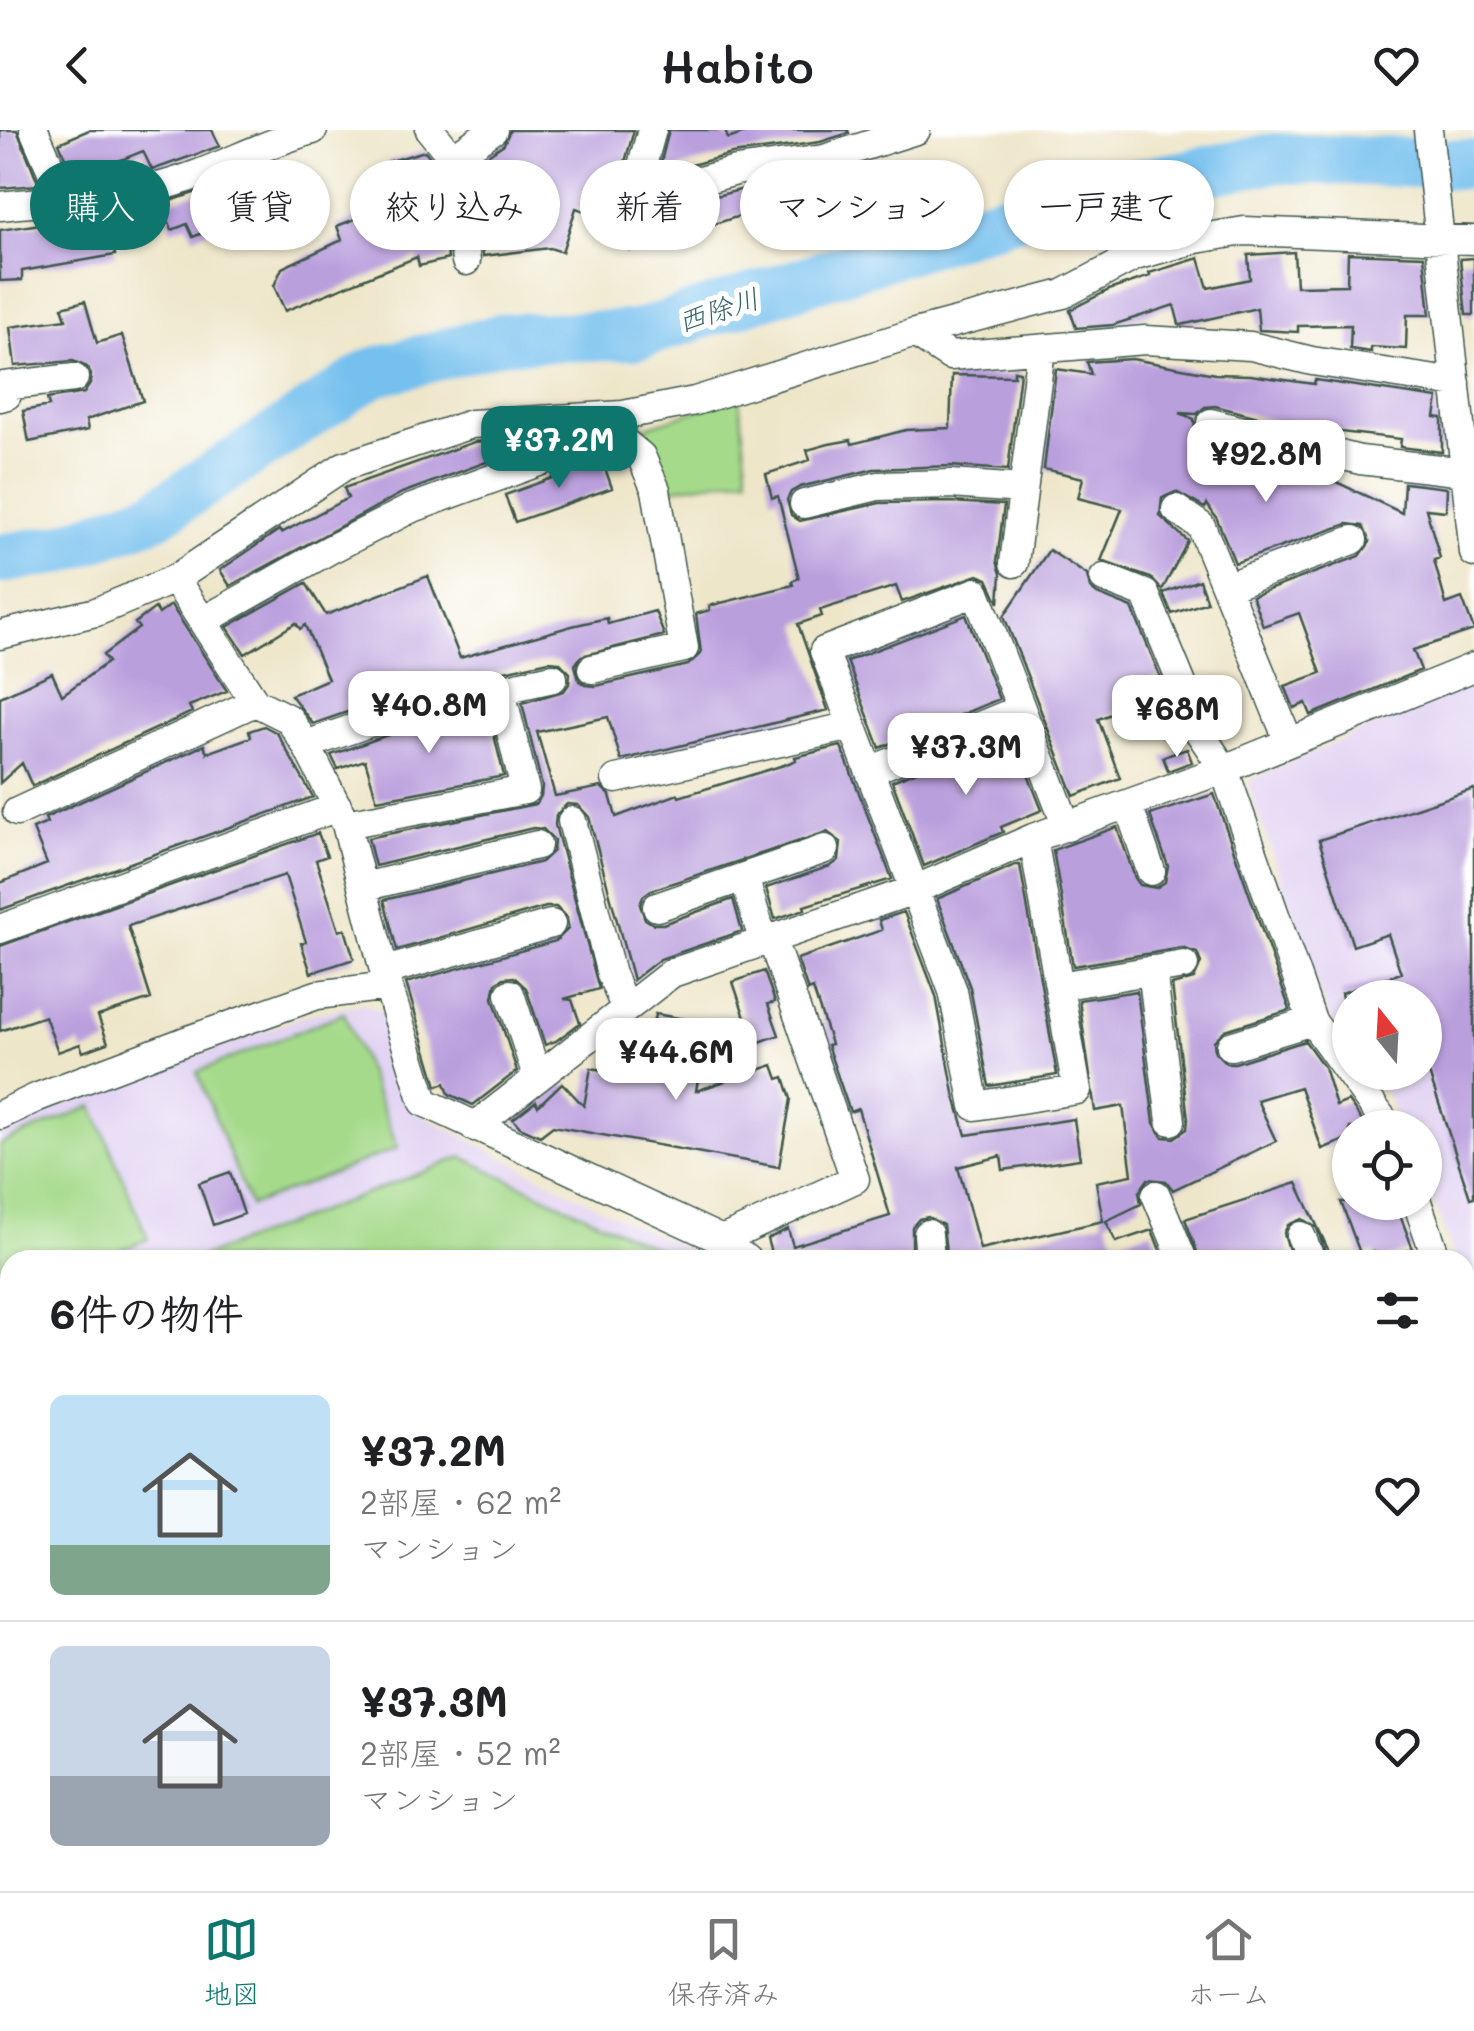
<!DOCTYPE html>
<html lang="ja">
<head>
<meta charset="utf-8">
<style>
  body { margin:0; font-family:Mali,"Klee One",sans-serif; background:#f2f2f2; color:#202124; height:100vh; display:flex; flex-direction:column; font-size:38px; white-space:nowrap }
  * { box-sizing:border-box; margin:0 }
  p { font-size:32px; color:#757577 }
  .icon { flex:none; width:55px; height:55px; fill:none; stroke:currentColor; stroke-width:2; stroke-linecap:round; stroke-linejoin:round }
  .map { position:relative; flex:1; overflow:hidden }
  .drawer { position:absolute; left:0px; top:1120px; width:1475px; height:642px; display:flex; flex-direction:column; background:#fff; border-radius:30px 30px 0 0; box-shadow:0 2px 8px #0004 }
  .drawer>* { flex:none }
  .banner { position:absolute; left:30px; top:30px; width:1415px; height:90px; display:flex; gap:20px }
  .needle { width:65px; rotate:342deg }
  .controls { position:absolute; left:1332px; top:850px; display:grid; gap:20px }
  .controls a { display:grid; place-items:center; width:110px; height:110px; border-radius:50%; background:#fff; box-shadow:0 2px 8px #0004; font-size:50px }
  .price { position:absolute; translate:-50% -85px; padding:0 22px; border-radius:20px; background:#fff; color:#222; font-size:32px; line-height:65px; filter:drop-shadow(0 2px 5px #0008) }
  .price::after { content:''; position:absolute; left:50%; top:60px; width:30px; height:22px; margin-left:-15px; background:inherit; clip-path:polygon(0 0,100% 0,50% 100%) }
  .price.on { background:#0f766e; color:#fff }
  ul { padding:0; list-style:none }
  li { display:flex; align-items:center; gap:30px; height:250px; padding:0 50px }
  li+li { border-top:2px solid #e0e0e0 }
  li span { display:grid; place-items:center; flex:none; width:280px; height:200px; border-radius:15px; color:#555 }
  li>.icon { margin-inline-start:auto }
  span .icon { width:120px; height:120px; fill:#fffc; stroke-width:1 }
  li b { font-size:42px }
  h2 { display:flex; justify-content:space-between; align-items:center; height:120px; padding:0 50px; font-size:42px }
  .tag { padding:0 35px; border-radius:45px; background:#fff; box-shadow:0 2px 8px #0004; font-size:35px; line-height:90px }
  .tag.on { background:#0f766e; color:#fff }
  header { display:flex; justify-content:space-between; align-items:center; height:130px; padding:0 50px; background:#fff; font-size:45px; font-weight:600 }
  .tabs { display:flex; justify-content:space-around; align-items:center; height:140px; border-top:2px solid #e0e0e0; background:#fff; font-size:28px; color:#757577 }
  .tabs a { display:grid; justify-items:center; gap:5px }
  .tabs .on { color:#0f766e }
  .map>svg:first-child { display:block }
</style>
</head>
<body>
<header><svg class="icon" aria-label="back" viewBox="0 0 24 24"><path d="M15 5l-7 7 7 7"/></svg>Habito<svg class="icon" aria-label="heart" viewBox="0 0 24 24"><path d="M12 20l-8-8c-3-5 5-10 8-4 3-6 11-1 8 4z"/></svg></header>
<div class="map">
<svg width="1474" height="1761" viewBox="0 0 1474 1761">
  <rect width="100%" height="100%" fill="#fff"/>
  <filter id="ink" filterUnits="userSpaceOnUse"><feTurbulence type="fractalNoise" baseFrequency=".01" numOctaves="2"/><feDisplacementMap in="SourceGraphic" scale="20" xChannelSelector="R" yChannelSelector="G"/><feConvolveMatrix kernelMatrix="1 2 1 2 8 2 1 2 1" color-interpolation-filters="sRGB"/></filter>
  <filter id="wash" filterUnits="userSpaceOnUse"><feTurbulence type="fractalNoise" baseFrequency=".0048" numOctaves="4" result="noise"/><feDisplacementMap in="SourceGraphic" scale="40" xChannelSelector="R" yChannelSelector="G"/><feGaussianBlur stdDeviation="2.25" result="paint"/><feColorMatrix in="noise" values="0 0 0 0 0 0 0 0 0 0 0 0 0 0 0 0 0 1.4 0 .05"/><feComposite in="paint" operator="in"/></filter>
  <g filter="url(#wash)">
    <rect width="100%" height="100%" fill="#eee6c9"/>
    <path fill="#e2d4f3" d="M1474,552V1167L1465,1151V1130H1456L1425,1051V998L1402,997L1387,966L1370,943L1425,942V868H1350V916L1328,886L1249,657L1252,649Z
      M362,874L383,882L416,982L642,1100L723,1130H10V1635L0,1621V1003L36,985L308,885Z
      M1465,1200L1474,1216V1317L1465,1323Z
      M1474,1623V1761H941L938,1753L1465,1752V1626Z"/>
    <path fill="#a6da8b" stroke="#628c60" stroke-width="2.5" d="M739,267L748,347L669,359L656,326L641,309L643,298Z
      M344,883L398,1018L250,1076L197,942Z
      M93,976L148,1109L98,1130H10V1166L0,1171V1014Z
      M462,1027L681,1130H194Z
      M10,1189V1601L0,1574V1193Z
      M1233,1753L1235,1761H986L984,1753Z"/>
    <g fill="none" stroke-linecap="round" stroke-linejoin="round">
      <path stroke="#74c0ee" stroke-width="50" d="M0,429L61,419L156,384L372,243L503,208L636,205L1069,67L1275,28L1474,35"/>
    </g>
    <g id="blocks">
      <path fill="#ba9fdd" d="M0,0H17L39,55L0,58Z
        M89,0H212L220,16L152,40L143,21L74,49L59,13Z
        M510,0H634L609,89L576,78L562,122L550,118L483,126L474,53L490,50L485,27L504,14Z
        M669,0H725L728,9L754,0H848L849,3L820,12L732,24L658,44Z
        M425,21L436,35L448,129L419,136L417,127L285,181L274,156L282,138L342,110L337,96L399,72L387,32Z
        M217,55L226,76L208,83L214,98L193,107L187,94L172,100L162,74Z
        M756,56L762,79L632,120L641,105L647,83Z
        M108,84L115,125L22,141V150L0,151V100Z
        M1294,122L1296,156L1347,155L1348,123L1424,126L1430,185H1407L1406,219L1371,217V222L1350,219L1351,195L1298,196V202L1259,200L1257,178L1181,195L1179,194L1174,175L1113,195L1076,198L1070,180L1109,160L1150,146L1149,143L1199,128L1208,158L1250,149L1248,125Z
        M1474,128V185H1466L1460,129Z
        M85,171L97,213L122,205L143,271L86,290L88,300L29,312L23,281L49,276L47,269L84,263L90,254L91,245L87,237L73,231L15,236L10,197L66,189L62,177Z
        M1132,229L1215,244L1250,245L1314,254L1315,250L1438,268L1435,287L1442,288V322L1400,317L1401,309L1298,297L1215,276L1205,277L1197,284L1180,283L1194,289L1195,299L1206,310L1294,332L1402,383L1404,353L1447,358L1446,381L1426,379L1440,428L1434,430L1446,474L1462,468L1474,500L1413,520L1421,540L1311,585L1306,573L1294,578L1285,556L1321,543L1299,483L1263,496L1252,466L1360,426L1370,412L1363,396L1347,394L1235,433L1217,389L1207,374L1205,378L1176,362L1162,368L1160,386L1188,411L1162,460L1151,448L1101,431L1122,379L1078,368L1083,348L1044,339L1056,239L1091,244L1087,232Z
        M1014,241L1020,242L1008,340L950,336L874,339L800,357L791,362L787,370L791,385L800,391L880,373L950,372L1004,375L997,431L1001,444L999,473L988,449L978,445L902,472L896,456L820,480L822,486L798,494L828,580L621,630L608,587L537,602L555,666L601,657L610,665L616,687L678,664L679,667L784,635L796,630L795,627L841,616L892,749L804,776L805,779L775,789L766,758L831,736L839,730L841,712L827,702L651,760L643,766L640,775L645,789L653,794H663L733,769L742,801L660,829L633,850L589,687L578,675L567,674L556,685L555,695L599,859L564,869L572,870L580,893L556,911L545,915L526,858L514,847L504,848L496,853L493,868L517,941L473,975L449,964L445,953L437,956L406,853L556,811L568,799L567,788L556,777H546L397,820L384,770L541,732L553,721L554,710L543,699L533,698L375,736L368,708L536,674L541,666L542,656L522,573L564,561L569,554L570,543L559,532L549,531L396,565L313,594L291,565L328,549L305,495L300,499L296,493L245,524L227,497L306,453L326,485L428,446L460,528L572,496L607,488L608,494L655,481L664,505L581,526L575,535L579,550L586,555L596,556L688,535L701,523L696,484L710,480L709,476L793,455L792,451L799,448L778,366L772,368L766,344L810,330L807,320L829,314L851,310L852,314L906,300L950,298L952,245L1014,246Z
        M506,309L511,323L402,363L230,456L220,440L279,400L281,403L348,368L344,358L474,312Z
        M602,330L612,358L515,392L505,365Z
        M1049,420L1087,445L1090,458L1097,464L1132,478L1160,546L1115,565L1121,580L1098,589L1120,648L1074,666L1004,486Z
        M1199,450L1207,472L1172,484L1163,463Z
        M171,475L227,561L189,576L192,582L32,656L22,633L0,653V567L52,543L62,565L108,532L103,525L139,498L135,493L155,478L159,484Z
        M966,485L999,569L880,618L847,531Z
        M488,580L504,646L377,670L365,630L338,639L331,625L405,599Z
        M264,596L277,603L313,667L0,780V753L47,734L33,699L47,693L45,688L204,615L207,623L251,607L249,601Z
        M1011,602L1042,680L1001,697L1003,702L924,736L892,651Z
        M1187,619L1192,632L1168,641L1163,627Z
        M1474,659V1067L1470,1068L1425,931V868H1342L1341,863L1401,843L1388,804L1353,816L1319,710Z
        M1214,664L1290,880L1225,900L1214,911L1215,922L1226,933H1235L1305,911L1324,937L1336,976L1348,971L1367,998H1350V1008L1322,1019L1300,957L1257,970L1276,1011L1173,1060L1166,1051L1148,1049L1139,1062L1141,1074L1106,1091L1116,1112L1152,1100L1164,1130H974V1127L947,1130L943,1095L928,1087L919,1089L912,1097V1130H765L764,1125L771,1123L767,1109L788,1099L793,1116L890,1086L858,979L850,982L827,915L831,914L813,859L808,861L797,829L882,800L879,790L904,782L936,866L954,963L966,1005L1074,989L1080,1029L1003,1040L1001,1026L958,1037L980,1119L1103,1091L1096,1052L1132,1045L1123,976L1095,981L1079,870L1137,861L1154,993L1163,1007L1174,1008L1187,999L1188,989L1172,855L1194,849L1201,833L1197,823L1182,818L1073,836L1053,720L1117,697L1135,748L1140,755L1156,758L1165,752L1168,736L1150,685Z
        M318,703L327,726L316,730L339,801L345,799L354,829L311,843L301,813L306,812L285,745L128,796L151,869L98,886L108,913L83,922L80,914L58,922L45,886L0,901V816Z
        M1015,735H1020L1057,945L989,956L970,857L937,769Z
        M764,841L775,872L768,874L779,905L754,914L733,852Z
        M655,884L708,893L696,961L773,935L778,949L784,947L791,969L779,1037L553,996L540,1006L520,997L513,989L536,971L538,976L562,953L584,976L591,938L643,947Z
        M230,1042L244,1084L213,1095L199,1053Z
        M1297,1053L1333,1130H1328L1317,1098L1302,1089L1288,1095L1284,1103L1292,1130H1200L1185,1089Z
        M1341,1072H1395L1413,1119L1382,1130H1377L1374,1122L1361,1126Z"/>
    </g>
  </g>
  <g filter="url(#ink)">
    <use href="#blocks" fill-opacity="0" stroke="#3e564a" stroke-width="2.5"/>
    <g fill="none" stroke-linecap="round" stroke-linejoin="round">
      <defs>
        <path id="minor" d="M34,0L64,69
          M430,0L453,28L466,131
          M1428,0L1474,423
          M453,28L493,0
          M633,69L736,41L824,29L916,0
          M0,76C50,70 105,70 154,58C209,45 259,14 313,0
          M624,100L652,0
          M915,203L950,226L1145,210L1251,216L1312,231L1456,253
          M0,267L7,265L4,256L74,248
          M1211,293L1360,330L1465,342
          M804,374L878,356L950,354L1023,359
          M1176,379L1201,396L1289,612
          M1014,433L1041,219
          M1104,448L1145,464L1182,554L1179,572L1224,639L1312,891L1389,998
          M175,449L255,572L289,589L306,615L346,694L388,856L424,972L722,1110L747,1130
          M1226,457L1353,410
          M203,491L329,420L410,379L593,312L618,307
          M0,505L96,482L175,449L344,336L471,294L623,285L695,271L915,203L1063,164L1135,126L1196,109L1244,101L1474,110
          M592,539L684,518L656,360L641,326L618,307L622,291
          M306,615L400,582L553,548
          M870,641L1021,579
          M616,649L852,596
          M1128,675L1151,741
          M17,682L255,572
          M572,691L611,844L625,877
          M346,694L525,660L501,561
          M1033,708L1077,960L975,976L953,861L824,521L976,462L1067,697
          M744,747L764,813
          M363,757L537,715
          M657,777L825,719
          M0,799L338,677
          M1152,840L1171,991
          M385,841L551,794
          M1059,856L1184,835
          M510,864L537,946
          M1231,916L1312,891
          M0,985L38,967L183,912L317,865L388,856
          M474,997L672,843L914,760L1033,708L1224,639L1474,537
          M1156,1065L1183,1130
          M1417,1072L1437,1130
          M928,1104L930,1130
          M1301,1106L1311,1130
          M722,1110L855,1049L772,810
          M1465,1185L1474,1200
          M0,1677L10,1692
          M51,1752L57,1761
          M930,1752L932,1761"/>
      </defs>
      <use href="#minor" stroke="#3e564a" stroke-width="31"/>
      <use href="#minor" stroke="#fff" stroke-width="28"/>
    </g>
  </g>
  <g text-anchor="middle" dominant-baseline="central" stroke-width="10" stroke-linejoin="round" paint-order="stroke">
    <g font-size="28" font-style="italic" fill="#39646c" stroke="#fff">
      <text transform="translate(718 179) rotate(-18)">西除川</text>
    </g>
  </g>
</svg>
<div class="controls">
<a><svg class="needle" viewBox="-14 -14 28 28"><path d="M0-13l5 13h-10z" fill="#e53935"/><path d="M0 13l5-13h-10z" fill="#757577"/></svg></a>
<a><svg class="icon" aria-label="locate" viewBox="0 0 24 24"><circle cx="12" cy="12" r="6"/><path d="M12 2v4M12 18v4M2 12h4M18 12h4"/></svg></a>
</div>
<b class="price on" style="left:559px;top:361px">¥37.2M</b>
<b class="price" style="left:1266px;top:375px">¥92.8M</b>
<b class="price" style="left:429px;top:626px">¥40.8M</b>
<b class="price" style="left:1177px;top:630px">¥68M</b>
<b class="price" style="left:966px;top:668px">¥37.3M</b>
<b class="price" style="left:676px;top:973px">¥44.6M</b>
<div class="banner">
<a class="tag on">購入</a>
<a class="tag">賃貸</a>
<a class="tag">絞り込み</a>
<a class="tag">新着</a>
<a class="tag">マンション</a>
<a class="tag">一戸建て</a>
</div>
<section class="drawer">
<h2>6件の物件<svg class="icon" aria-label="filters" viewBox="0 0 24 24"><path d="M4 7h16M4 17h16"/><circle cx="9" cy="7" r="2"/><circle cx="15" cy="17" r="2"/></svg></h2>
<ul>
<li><span style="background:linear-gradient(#bfe0f5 75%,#7fa58c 0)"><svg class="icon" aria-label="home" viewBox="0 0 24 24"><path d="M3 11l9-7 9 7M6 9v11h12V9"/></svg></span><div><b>¥37.2M</b><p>2部屋 · 62 m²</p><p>マンション</p></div><svg class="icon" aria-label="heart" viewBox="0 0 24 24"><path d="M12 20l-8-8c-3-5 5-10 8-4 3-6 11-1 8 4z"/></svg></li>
<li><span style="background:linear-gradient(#c9d6e8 65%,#9aa5b1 0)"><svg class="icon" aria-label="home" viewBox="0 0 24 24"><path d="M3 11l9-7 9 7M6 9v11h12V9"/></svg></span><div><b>¥37.3M</b><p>2部屋 · 52 m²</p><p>マンション</p></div><svg class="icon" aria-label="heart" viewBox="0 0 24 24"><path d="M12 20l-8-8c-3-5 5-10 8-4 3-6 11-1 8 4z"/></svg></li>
</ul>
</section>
</div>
<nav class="tabs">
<a class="on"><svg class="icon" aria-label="map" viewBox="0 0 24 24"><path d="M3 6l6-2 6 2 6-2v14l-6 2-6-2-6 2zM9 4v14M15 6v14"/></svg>地図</a>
<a><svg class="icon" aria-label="saved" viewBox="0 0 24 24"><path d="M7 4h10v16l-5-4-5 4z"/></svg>保存済み</a>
<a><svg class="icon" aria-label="home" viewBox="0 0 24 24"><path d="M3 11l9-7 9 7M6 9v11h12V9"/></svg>ホーム</a>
</nav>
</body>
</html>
